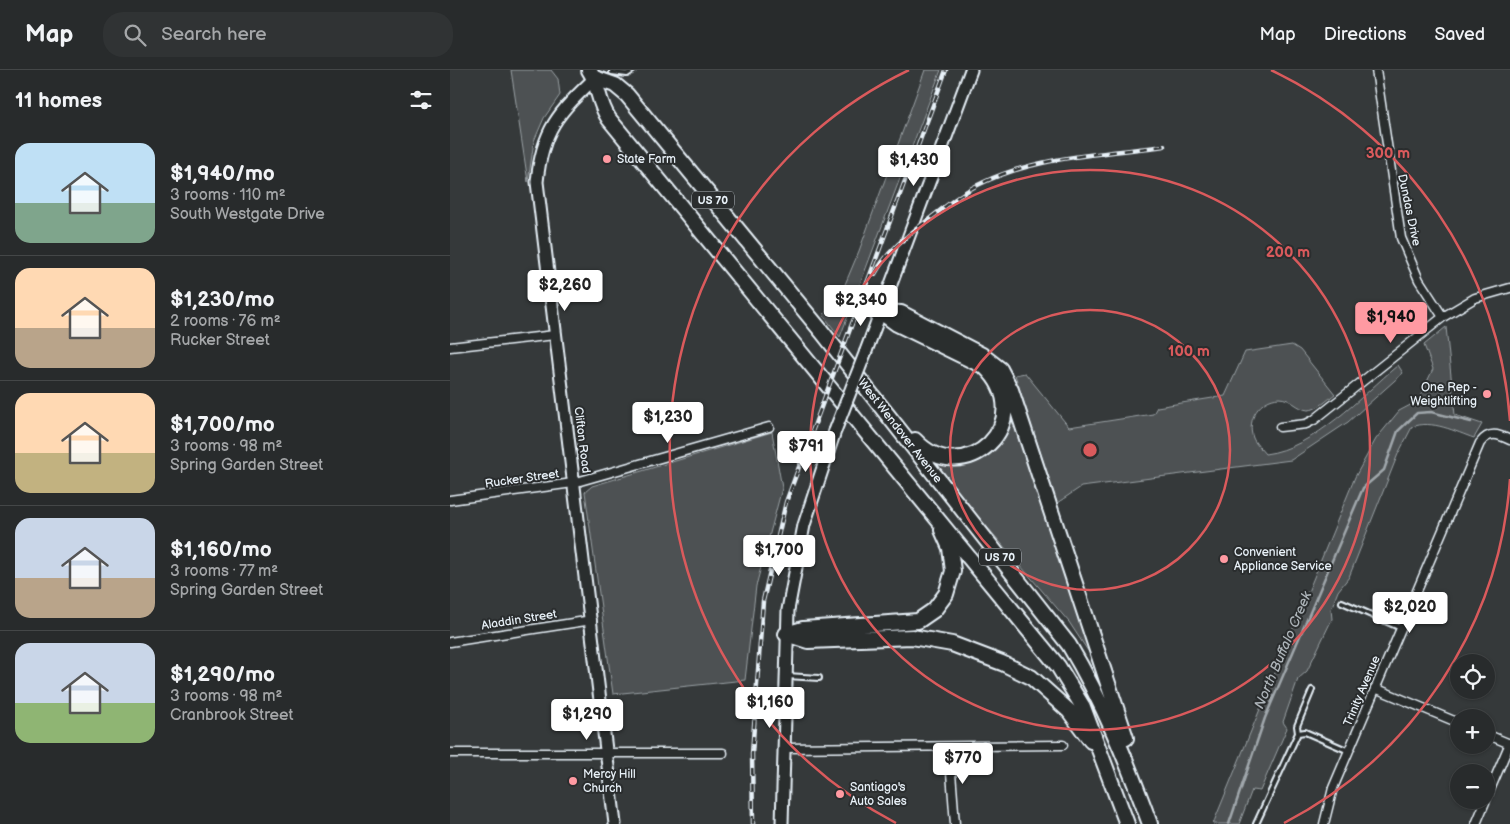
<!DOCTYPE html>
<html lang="en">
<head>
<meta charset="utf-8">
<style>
  body { margin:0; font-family:"Balsamiq Sans",sans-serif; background:#303334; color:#f1f3f6; height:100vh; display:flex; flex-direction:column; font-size:19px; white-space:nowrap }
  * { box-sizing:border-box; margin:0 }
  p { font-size:16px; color:#a5a7a9 }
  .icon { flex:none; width:28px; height:28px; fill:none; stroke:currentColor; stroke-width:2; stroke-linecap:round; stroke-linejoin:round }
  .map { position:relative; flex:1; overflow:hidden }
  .side { display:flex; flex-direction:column; background:#282b2c; width:450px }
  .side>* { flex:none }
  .fabs { position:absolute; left:1000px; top:584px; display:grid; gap:10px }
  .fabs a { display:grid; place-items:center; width:45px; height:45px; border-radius:50%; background:#282b2c; box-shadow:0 1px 4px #0004,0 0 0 1px #444748; font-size:25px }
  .price { position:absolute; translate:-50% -42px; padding:0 11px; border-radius:5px; background:#fff; color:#222; font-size:16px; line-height:32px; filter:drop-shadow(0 1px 2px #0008) }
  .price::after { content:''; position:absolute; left:50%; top:30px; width:15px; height:11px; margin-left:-8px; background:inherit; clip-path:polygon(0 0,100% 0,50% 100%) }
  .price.selected { background:#ff9aa2; color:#111 }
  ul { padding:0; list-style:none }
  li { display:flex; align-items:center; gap:15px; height:125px; padding:0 15px }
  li+li { border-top:1px solid #444748 }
  li span { display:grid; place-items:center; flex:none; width:140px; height:100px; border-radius:15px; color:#555 }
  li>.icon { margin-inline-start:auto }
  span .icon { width:60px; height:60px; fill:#fffc; stroke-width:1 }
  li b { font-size:21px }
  h2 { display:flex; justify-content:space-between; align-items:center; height:60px; padding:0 15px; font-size:21px }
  header { display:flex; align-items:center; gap:30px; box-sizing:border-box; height:70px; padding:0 25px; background:#282b2c; border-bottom:1px solid #444748 }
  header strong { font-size:24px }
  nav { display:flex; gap:28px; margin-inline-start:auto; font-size:18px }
  .search { width:350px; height:45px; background:#303334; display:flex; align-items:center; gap:12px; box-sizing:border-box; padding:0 18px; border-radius:20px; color:#a5a7a9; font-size:19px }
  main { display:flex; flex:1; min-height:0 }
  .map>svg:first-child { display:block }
</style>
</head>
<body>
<header>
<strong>Map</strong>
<div class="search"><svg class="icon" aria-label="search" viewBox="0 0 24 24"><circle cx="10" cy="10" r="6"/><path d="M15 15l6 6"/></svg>Search here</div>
<nav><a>Map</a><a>Directions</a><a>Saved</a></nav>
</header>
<main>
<section class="side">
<h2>11 homes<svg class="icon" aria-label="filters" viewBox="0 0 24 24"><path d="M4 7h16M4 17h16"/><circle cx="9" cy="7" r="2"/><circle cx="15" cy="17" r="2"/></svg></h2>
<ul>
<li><span style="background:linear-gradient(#bfe0f5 60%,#7fa58c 0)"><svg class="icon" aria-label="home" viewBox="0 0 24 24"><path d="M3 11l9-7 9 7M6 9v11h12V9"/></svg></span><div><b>$1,940/mo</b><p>3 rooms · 110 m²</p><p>South Westgate Drive</p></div></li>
<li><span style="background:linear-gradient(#ffd9b3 60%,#b9a48a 0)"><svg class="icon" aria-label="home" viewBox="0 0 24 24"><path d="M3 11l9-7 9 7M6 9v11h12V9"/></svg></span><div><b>$1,230/mo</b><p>2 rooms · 76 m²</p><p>Rucker Street</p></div></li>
<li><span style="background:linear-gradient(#ffd9b3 60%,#c2b280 0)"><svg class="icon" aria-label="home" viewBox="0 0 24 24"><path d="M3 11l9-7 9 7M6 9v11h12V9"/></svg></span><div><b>$1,700/mo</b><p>3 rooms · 98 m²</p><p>Spring Garden Street</p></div></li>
<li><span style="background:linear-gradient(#c9d6e8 60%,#b9a48a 0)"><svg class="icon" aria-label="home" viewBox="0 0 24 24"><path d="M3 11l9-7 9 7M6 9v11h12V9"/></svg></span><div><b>$1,160/mo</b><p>3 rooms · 77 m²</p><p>Spring Garden Street</p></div></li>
<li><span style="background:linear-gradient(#c9d6e8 60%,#8fb573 0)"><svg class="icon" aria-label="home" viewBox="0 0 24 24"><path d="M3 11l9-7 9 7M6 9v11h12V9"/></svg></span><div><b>$1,290/mo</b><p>3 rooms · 98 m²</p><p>Cranbrook Street</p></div></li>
</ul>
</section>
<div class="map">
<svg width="1060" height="754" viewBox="0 0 1060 754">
  <rect width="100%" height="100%" fill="#35393a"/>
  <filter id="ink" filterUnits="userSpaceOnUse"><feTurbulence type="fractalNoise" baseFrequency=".02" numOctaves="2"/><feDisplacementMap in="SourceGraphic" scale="10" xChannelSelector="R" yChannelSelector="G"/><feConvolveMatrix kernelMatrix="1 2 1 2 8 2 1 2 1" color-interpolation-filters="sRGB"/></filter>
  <g filter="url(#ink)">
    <path fill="#4d5152" stroke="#9aa1a5" d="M61,0H101L108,9L110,25L94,48L84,71L78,112Z
      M475,0H491L390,267L373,245L388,231L409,181Z
      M996,257L1005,345L1032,354L1024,368C1006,362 982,349 962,357L948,384L899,507L888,521L881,539L882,549L857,601L848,609L833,652L837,658L810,721L802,720L789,754H763L905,407L926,369L949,341L968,331L983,299L974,275Z
      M842,275L850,280L885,324C878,329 868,340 858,340C847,339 841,328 829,328C810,329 796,349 803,368C805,373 811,379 815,384C865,378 911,326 948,295L953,303L898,352L841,390L631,417L607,433L565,305L575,303L619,357L703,344L707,337L775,326L795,282Z
      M559,331L642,583L640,584L619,552L475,385L524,391Z
      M322,362L332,418L306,516L295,610L163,624L135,422L142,416Z"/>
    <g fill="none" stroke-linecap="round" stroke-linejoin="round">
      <path stroke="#a0a7ac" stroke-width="2.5" d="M779,754L815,648L913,418L934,400L948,361L967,343L981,342L1021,352"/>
      <defs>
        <path id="lane" d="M163,0L162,2L177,4L183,0
          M892,532L951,558
          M337,606L369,608
          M848,663L855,662L899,681
          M806,754L848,663L847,656L862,620"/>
        <path id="street" d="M926,0L951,168L969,210L993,247
          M0,277L105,265
          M830,357L856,354L864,350L993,247L1025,228L1060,218
          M0,430L123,413L319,357
          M0,572L142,550
          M925,618L1009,653
          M1036,664L1060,674
          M499,677L505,754
          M333,678L613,675
          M0,683H273
          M1036,729L1060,673
          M874,754L883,718L1030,373C1039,361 1048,364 1060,370
          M1026,754L1036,730"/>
        <path id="secondary" d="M145,8C108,43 92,60 87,112L165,754
          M416,281L521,0
          M332,754L338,540L354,455L385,361"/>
        <path id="highway" d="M139,0C149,14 147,31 159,49L608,596L633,637L677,754
          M145,8L165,15L177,25L373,263L619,575C653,632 677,691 700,754
          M431,242L451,243L532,285L550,299L561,320L676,668
          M432,243L447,254L535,297C591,351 514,423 465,370
          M336,564L358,571L462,567L502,574L552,593L581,607L619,641L641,671
          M336,564L353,559L468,551L484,540L496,524L503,501L500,478L492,460"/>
      </defs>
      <use href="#lane" stroke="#e8f1f8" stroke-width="8"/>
      <use href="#street" stroke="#e8f1f8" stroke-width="11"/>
      <use href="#secondary" stroke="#e8f1f8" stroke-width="15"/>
      <use href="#highway" stroke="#e8f1f8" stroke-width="18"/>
      <use href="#lane" stroke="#2a2d2e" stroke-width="4"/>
      <use href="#street" stroke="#2a2d2e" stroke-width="8"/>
      <use href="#secondary" stroke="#2a2d2e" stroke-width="11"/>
      <use href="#highway" stroke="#2a2d2e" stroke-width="14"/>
      <defs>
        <path id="rail" d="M425,204C436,182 459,164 478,150C495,137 512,122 532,113C588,86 654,84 714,76
          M303,754L302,684L313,531L336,432L496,0"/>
      </defs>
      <use href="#rail" stroke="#e8f1f8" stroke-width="4.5"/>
      <use href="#rail" stroke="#2a2d2e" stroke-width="2.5" stroke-dasharray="8" stroke-linecap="butt"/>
      <defs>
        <path id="secondary-bridge" d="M385,361L416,281"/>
      </defs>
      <use href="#secondary-bridge" stroke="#e8f1f8" stroke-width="15" stroke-linecap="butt"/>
      <use href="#secondary-bridge" stroke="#2a2d2e" stroke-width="11"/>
    </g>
  </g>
  <g fill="none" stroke="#da5a5c" stroke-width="2.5">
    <circle cx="640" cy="380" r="140"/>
    <circle cx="640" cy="380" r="280"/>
    <path d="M1060 409A421 421 0 0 1 834 753M446 753A421 421 0 0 1 459 0M821 0A421 421 0 0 1 1060 351"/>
  </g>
  <g fill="#ff9aa2" stroke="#2a2d2e" stroke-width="2">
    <circle cx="157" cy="89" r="5"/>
    <circle cx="1037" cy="324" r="5"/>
    <circle cx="774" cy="489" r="5"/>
    <circle cx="123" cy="711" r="5"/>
    <circle cx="390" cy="724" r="5"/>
  </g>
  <g text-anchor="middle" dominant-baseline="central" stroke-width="4" stroke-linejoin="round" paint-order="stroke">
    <g fill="#2a2d2e" stroke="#afb6bb" stroke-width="1">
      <rect x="242" y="121.5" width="42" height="17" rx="4"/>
      <rect x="529" y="478.5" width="42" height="17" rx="4"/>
    </g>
    <g font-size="11" font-weight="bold" fill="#e8f1f8">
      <text x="263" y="130">US 70</text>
      <text x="550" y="487">US 70</text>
    </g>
    <g font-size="12" fill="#e8f1f8" stroke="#2a2d2e" text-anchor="start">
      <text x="167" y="89">State Farm</text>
      <text x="1027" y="317" text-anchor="end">One Rep -<tspan x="1027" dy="14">Weightlifting</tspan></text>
      <text x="784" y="482">Convenient<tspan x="784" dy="14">Appliance Service</tspan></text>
      <text x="133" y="704">Mercy Hill<tspan x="133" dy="14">Church</tspan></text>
      <text x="400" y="717">Santiago's<tspan x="400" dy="14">Auto Sales</tspan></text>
    </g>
    <g font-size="12" fill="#e8f1f8" stroke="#2a2d2e">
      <text transform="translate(959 140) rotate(78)">Dundas Drive</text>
      <text transform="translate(450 361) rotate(52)">West Wendover Avenue</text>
      <text transform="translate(132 370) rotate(83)">Clifton Road</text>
      <text transform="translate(72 409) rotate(-8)">Rucker Street</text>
      <text transform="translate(69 550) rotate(-9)">Aladdin Street</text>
      <text transform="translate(912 621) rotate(-67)">Trinity Avenue</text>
    </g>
    <g font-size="14" font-style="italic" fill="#acb3b8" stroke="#2a2d2e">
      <text transform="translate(833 580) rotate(-67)">North Buffalo Creek</text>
    </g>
  </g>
  <circle cx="640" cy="380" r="8" fill="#da5a5c" stroke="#2a2d2e" stroke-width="2.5"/>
  <g font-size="15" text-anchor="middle" font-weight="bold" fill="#da5a5c" stroke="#2a2d2e" stroke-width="4" stroke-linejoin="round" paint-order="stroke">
    <text x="938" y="88">300 m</text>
    <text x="838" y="187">200 m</text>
    <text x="739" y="286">100 m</text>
  </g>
</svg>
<div class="fabs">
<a><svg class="icon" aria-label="locate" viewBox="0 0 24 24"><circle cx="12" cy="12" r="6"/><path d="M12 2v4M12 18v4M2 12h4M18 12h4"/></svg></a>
<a>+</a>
<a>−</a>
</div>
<b class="price" style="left:464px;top:117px">$1,430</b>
<b class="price" style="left:115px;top:242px">$2,260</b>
<b class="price" style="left:411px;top:257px">$2,340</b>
<b class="price selected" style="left:941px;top:274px">$1,940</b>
<b class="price" style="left:218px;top:374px">$1,230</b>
<b class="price" style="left:356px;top:403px">$791</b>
<b class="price" style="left:329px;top:507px">$1,700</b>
<b class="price" style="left:960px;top:564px">$2,020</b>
<b class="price" style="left:320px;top:659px">$1,160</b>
<b class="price" style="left:137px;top:671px">$1,290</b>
<b class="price" style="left:513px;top:715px">$770</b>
</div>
</main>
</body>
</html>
